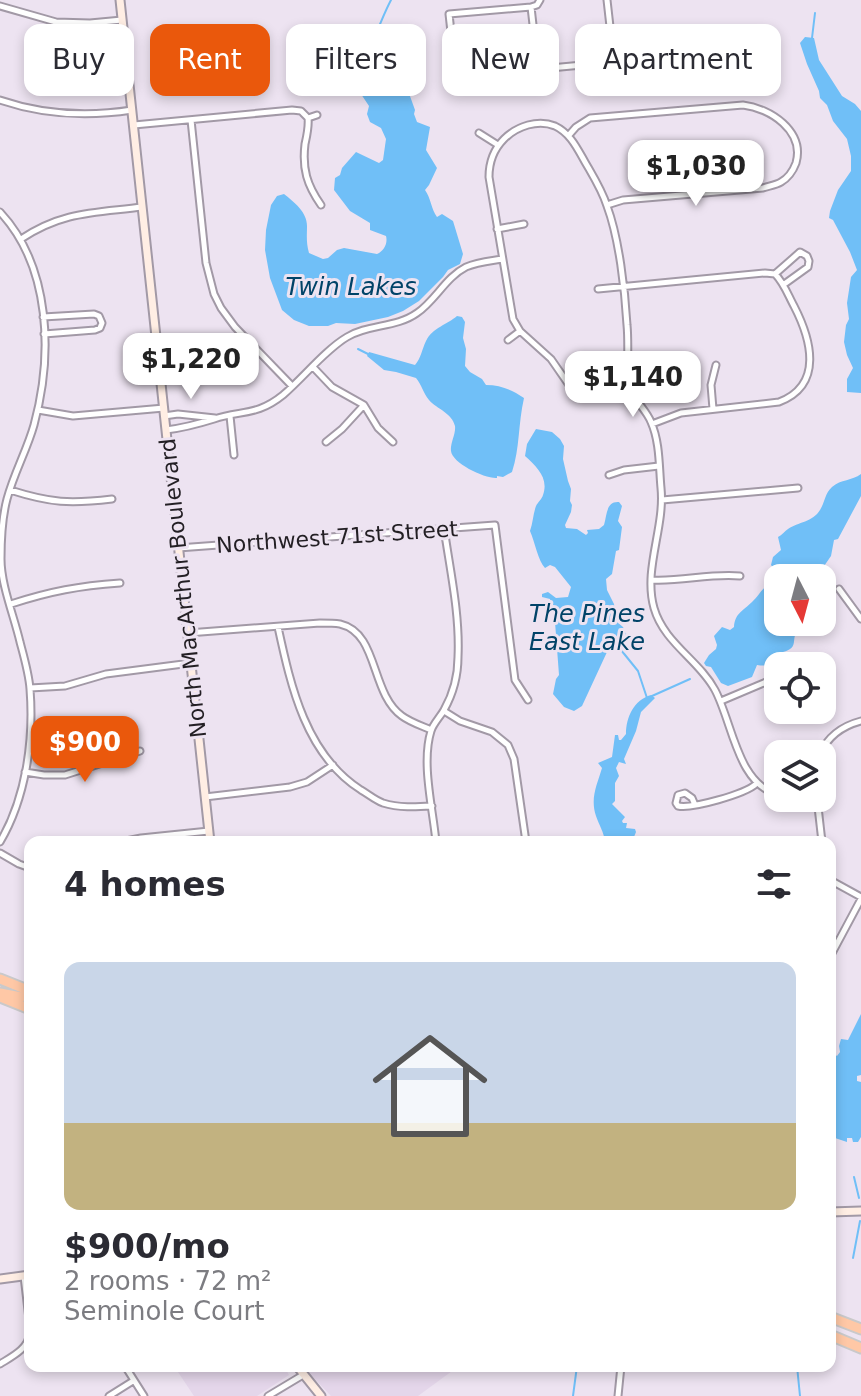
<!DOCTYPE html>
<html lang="en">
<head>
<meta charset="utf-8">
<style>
  body { margin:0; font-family:"DejaVu Sans",sans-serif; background:#f7f7f7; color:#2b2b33; height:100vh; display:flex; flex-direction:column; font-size:30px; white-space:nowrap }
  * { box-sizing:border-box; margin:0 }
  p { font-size:26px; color:#7c7c81 }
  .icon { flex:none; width:44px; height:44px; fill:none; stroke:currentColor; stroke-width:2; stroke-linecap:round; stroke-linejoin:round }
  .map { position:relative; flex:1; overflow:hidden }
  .details { position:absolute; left:24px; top:836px; width:812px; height:536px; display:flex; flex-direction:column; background:#fff; border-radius:16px; box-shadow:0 4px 12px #0003 }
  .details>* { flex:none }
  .guide { position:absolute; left:24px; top:24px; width:814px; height:72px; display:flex; gap:16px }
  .needle { width:52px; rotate:174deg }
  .controls { position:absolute; left:764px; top:564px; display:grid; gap:16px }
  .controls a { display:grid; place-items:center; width:72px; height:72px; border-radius:16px; background:#fff; box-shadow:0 4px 12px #0003; font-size:40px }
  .price { position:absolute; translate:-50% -68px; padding:0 18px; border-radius:16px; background:#fff; color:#222; font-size:26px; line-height:52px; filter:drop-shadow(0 2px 4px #0008) }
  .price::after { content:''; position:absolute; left:50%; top:48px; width:24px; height:18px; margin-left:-12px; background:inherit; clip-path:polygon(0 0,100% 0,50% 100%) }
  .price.on { background:#ea580c; color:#fff }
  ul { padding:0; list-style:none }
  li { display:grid; align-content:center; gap:16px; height:424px; padding:0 40px }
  li span { display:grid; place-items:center; height:248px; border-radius:16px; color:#555 }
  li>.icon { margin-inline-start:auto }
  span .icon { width:144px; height:144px; fill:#fffc; stroke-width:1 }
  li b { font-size:34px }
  h2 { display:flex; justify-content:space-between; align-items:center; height:96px; padding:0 40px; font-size:34px }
  .tag { padding:0 28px; border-radius:16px; background:#fff; box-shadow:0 4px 12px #0003; font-size:28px; line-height:72px }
  .tag.on { background:#ea580c; color:#fff }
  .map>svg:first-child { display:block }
</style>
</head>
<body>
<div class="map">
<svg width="861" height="1396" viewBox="0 0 861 1396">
  <rect width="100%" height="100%" fill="#ede3f1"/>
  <path fill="#e4d6ea" d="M174,1366H284L289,1375L257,1396H194Z
    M306,1366H459L418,1396H331L311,1375Z"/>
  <path fill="#70bff7" d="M805,37L814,38L819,60L842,96L855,104L861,111V393L847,392V379L853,368L847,355L844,342L846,325L849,319L847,303L851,277L857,270L850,252L833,220L829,218L830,211L838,190L851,171V156L847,139L833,121L827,105L820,98L819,91L807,64L800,43Z
    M371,46L374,55L385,53L390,55C392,68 389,75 377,82L379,89L395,82L400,85H406L415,110L414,114L417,122L430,127L426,150L437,168L429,185L425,190C431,198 431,209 437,217L442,214L453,221L463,254L460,264L448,270L443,277L419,301L403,311L388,317L355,324L336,323L328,326H309L294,320L282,310L270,278L265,250L266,230L271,205L277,196L284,194C294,202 307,212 307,226C307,236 306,242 309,253L323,259L328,258L337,250L344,248L377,254C384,251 388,243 386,236L370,230V223L350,211L334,190L335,178L340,175L342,168L356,152L379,163L383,160L386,139L381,128L370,122L367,114L369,106L355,85L356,69L369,64L371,59L361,48Z
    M457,316L462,317L465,322L463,338L466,349L465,366L470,372L482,379L486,385C501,385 512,390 524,398C518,424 520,448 512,472L503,477L497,476V478C485,479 452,463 451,451C450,443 456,434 455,426C452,413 437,409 429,400C423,393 422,385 416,378L396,372L384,370L367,356L369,352L415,365C421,358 422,349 426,341C432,328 448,324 457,316Z
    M536,429L552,432L560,439L564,446L563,459L568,481L571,489L570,501L572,505L571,512L565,525L566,528L577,529L586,535L588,533L587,530L599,529L604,525C607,515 606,501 619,502L622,506L618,521L622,527L619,550L616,551L612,574L606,579L607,590L614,604L617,622L623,627L629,640L607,652L582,706L574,711L564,707L553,694L556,679L559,675L555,622L550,599L542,597V594L548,592L556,598L568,597L571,587L555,567L550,565L545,568C538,561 535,542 530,531C533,523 533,514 536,506C538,502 542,499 543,495C549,478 537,467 525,456L527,444Z
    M861,474V496L838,539L834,540L831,556L822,569L821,578H778V622H804C802,625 799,628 797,631C791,640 799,648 783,652L782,657C774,664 768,667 757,665L752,677L728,686L721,683L711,667L706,666L704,663L709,655L716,649L717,645L714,636L722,627L730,630L734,627C735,613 743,611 752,602C760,595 761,588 771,584L776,571L771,565L773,557L781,550L778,537C782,535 785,531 788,529C798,522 813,522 820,510C825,502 825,493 832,487C841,479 852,481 861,474Z
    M651,695L655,698L641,712L636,731L624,759L626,764L619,762L616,768L619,776L615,783V801L612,804L625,817L622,821L623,823H627L626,828L635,829L636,832L634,837L640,839L641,842H605C604,832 599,825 596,816C590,798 597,785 602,768L598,763L612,757L615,735H618L619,740H621L626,734C626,717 634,700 651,695Z
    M861,1014V1075L857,1076V1081L861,1082V1137L858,1142H853L852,1138H847V1142L835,1138L833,1139L830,1138V1056L833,1053L837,1056L840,1052L839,1046L841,1039L848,1040Z"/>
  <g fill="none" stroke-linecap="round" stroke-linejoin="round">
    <path stroke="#70bff7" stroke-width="2" d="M812,38L815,13
      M370,45C378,31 383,15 391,0
      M358,349L370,355
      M617,645L638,671L647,698
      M652,696L690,679
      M854,1177L859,1198
      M853,1258L860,1221
      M797,1366L800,1396
      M573,1396L577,1366"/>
    <defs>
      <path id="street" d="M540,0L537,5L531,7L449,14L456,77L614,62L607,0
        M0,6L56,22L90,23L122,20
        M531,7L538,69
        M0,100C44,115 87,117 132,110
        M308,118C309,127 307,135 305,144C302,169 307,185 321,205
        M308,118L317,115
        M191,120L206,263L214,294L221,308L235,327L292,386
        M134,125L292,110L301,111L308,118
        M479,133L498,145
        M569,135L576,127L590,118L743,105C770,108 805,131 796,163C793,171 788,178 781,182C776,185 769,186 763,188L623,200L607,205
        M0,212C51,267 53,355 34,425C27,450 14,473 7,499C2,518 1,539 1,559C1,585 14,616 20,642C24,657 29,674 30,689C34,740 26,798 0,842
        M497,229L524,224
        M21,239C63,211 95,213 142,207
        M775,274L800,252L807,256L809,261L808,267L783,285
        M598,289L765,273L775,274
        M43,317L94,314L99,316L102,323L100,328L95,330L44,334
        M508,340L520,331
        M220,363L247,339
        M313,367L332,387L364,405L378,428L393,442
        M630,383L587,388L569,385L551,359L520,331L513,319L489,177C489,162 494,149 504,139C517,126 538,119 555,126C570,133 577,148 585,162C593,176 602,190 607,206C619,238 625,290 627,325C629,345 626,366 630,386C633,400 646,409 651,422C660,442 659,467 661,488C665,528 643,569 654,608C664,643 699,660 715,690C733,724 737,783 778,795
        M713,409L711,385L716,365
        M38,410L73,416L164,408
        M164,416L178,414L215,418
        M230,416L234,455
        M652,424L681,413L779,402C824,385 811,339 794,306C788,295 784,283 775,274
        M166,430C183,428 198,424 214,419C242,410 257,416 283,395C303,378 325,350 347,337C368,324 396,328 417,313C435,301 446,277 466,267C477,262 490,261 502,259
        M326,442L342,429L364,405
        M609,475L624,470L659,466
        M10,490C51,503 70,504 112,499
        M662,500L798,488
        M178,548L495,525L515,680L528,700
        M651,580C681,582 710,573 740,576
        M839,589L861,619
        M11,604C51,591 79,586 120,583
        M278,627C291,687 306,755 361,790C368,794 375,800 383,803C399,808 416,807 432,806
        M188,633L320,623C326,623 334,623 340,624C379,633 370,693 402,716C410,722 422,726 431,730
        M795,666L797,665
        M30,688L65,686L106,674L191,663
        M721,701L778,677
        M444,711L460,721L492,732L508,745L514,759L526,842
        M820,754C828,736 842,726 861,721
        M25,772L44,775H65L140,751
        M205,797L290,787L307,782L333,765
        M817,798L822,842
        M695,805L692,798L685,793L678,795L676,803L678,806C692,809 745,794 756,784
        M121,842L141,838L209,831
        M436,842C433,809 421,763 431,731C433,724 440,717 444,710C453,694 458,676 458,657C460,614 450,570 444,528
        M0,853L19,864L30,868
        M830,880L861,897
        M830,957L861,899
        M24,1276L30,1328
        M0,1364C13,1356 28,1349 30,1333
        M125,1366L144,1396
        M109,1396L133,1381
        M268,1396L303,1375
        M618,1396L621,1366"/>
      <path id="secondary" d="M120,0L210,842
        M830,1212L861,1211
        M0,1279L30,1275
        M297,1366L321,1396"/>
      <path id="highway" d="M0,979L30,991
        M0,993L21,997L30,994
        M0,997L30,1009
        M830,1317L861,1329
        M830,1335L861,1348"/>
    </defs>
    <use href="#street" stroke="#a299a6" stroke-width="9"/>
    <use href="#secondary" stroke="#a299a6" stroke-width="11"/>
    <use href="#highway" stroke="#cac9ca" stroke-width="13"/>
    <use href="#street" stroke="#fff" stroke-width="5"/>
    <use href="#secondary" stroke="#ffeee4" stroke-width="7"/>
    <use href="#highway" stroke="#ffc8a6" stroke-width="9"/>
  </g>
  <g text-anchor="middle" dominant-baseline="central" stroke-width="6" stroke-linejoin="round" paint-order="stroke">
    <g font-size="22" fill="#231f24" stroke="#ede3f1">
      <text transform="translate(337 537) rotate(-4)">Northwest 71st Street</text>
      <text transform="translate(183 588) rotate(-96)">North MacArthur Boulevard</text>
    </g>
    <g font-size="24" font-style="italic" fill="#014368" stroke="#ede3f1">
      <text x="351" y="287">Twin Lakes</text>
      <text x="587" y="614">The Pines<tspan x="587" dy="28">East Lake</tspan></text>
    </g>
  </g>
</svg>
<div class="controls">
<a><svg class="needle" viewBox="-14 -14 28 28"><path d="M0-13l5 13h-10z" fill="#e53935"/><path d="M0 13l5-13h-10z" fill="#7c7c81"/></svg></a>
<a><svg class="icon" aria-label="locate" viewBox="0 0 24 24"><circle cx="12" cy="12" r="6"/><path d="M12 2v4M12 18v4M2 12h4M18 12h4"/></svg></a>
<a><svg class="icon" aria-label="layers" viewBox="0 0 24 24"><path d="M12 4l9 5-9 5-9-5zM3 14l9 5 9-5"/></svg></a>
</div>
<b class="price" style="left:696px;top:208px">$1,030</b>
<b class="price" style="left:191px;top:401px">$1,220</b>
<b class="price" style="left:633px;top:419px">$1,140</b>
<b class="price on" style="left:85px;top:784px">$900</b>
<div class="guide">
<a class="tag">Buy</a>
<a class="tag on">Rent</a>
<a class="tag">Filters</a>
<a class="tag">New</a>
<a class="tag">Apartment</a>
</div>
<section class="details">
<h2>4 homes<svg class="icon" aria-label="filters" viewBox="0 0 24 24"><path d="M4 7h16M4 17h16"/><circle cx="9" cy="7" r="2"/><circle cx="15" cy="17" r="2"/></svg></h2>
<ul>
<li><span style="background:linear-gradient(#c9d6e8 65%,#c2b280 0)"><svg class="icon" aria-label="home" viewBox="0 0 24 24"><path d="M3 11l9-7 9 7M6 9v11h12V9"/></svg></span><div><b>$900/mo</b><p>2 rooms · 72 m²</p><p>Seminole Court</p></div></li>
</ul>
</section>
</div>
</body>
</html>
